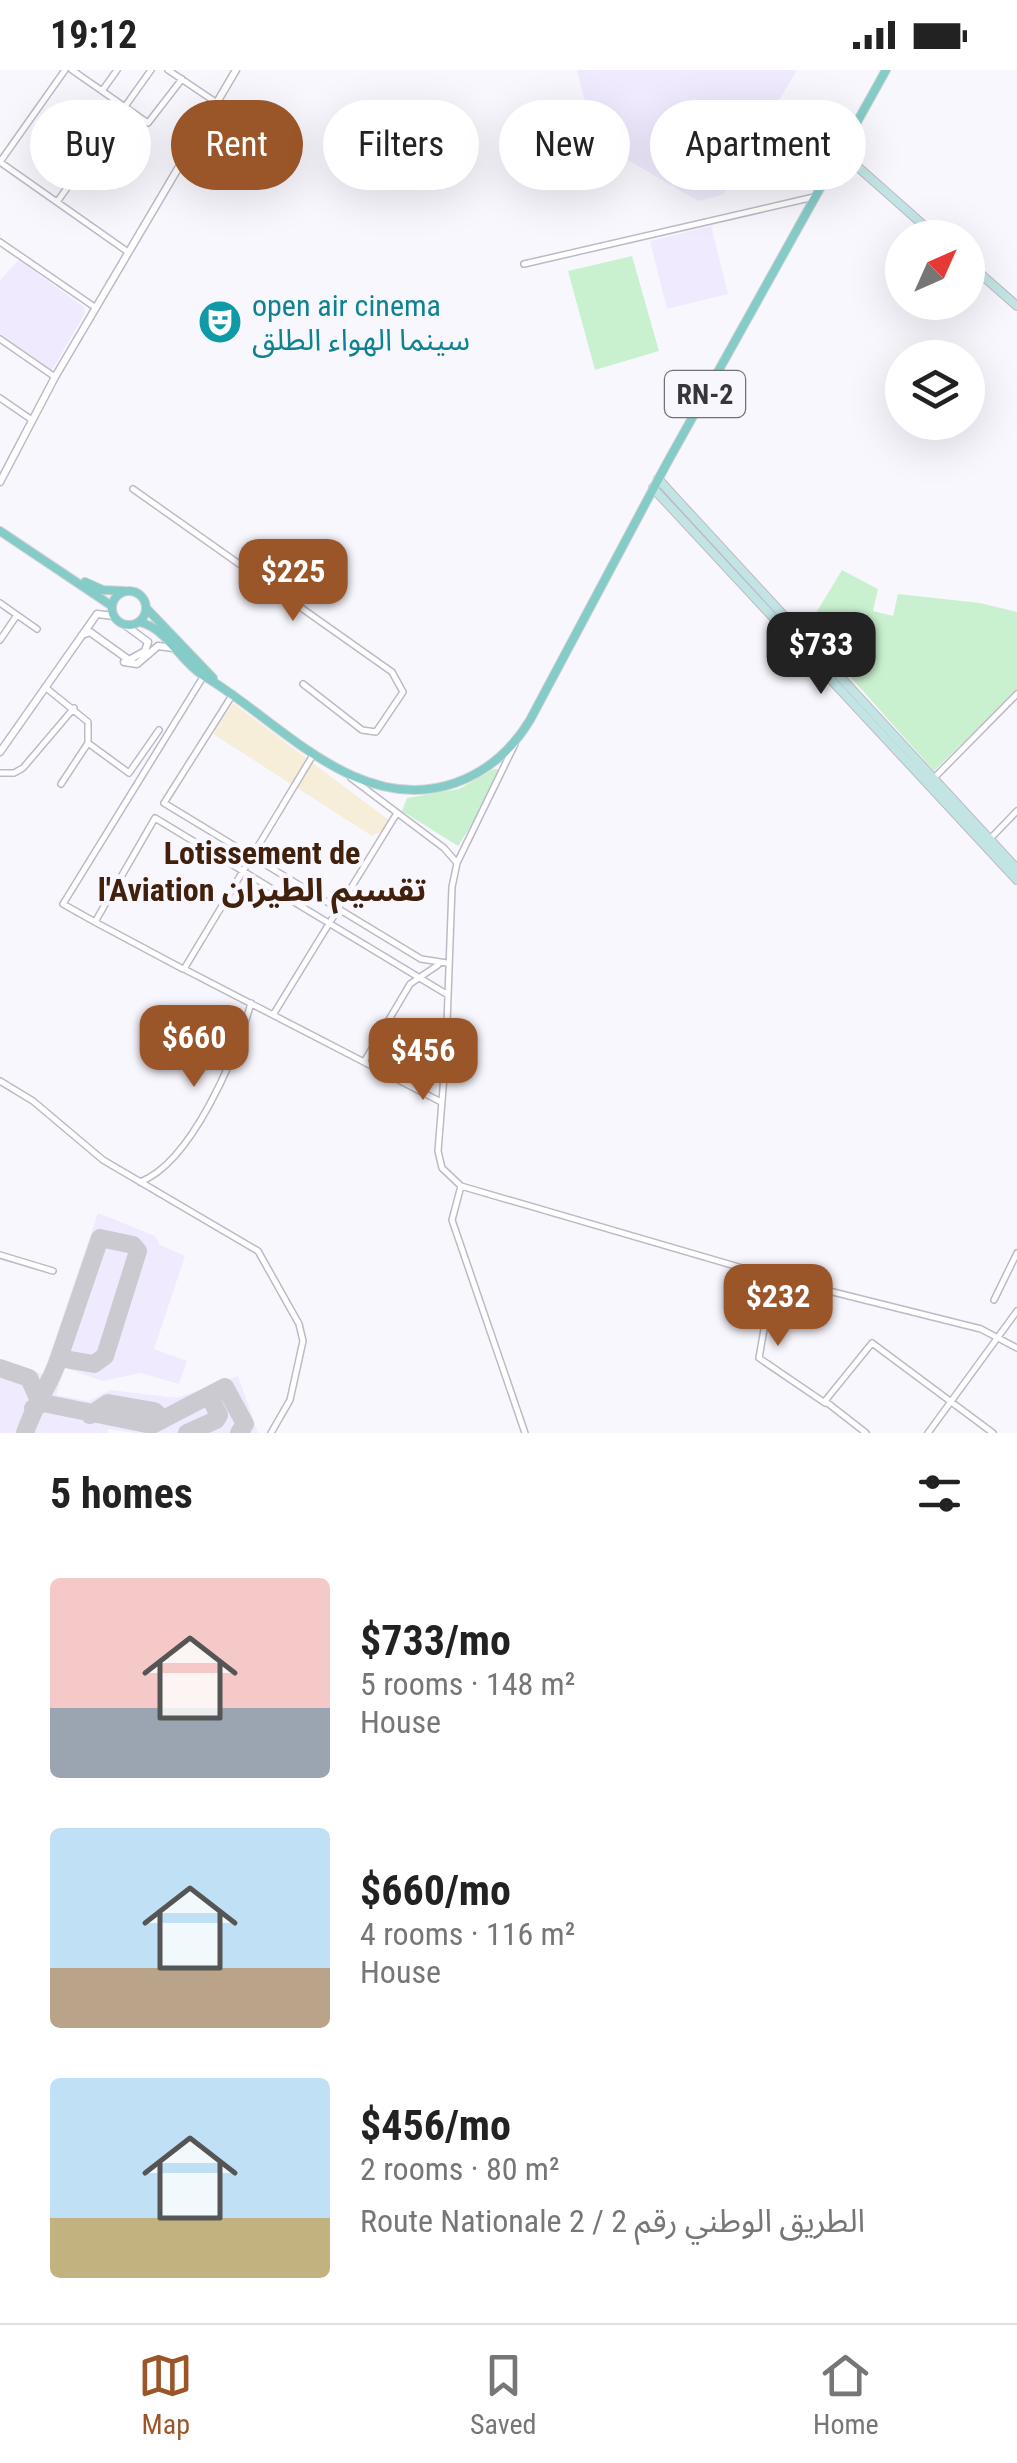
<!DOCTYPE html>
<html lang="en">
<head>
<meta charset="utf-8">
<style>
  body { margin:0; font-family:"Roboto Condensed","Noto Sans Arabic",sans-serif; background:#f6f6f6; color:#222; height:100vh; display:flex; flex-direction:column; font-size:38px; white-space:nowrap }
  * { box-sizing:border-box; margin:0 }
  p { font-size:32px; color:#767676 }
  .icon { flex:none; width:55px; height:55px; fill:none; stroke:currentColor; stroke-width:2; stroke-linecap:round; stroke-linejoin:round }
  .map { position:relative; height:1363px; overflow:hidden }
  .panel { display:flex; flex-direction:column; background:#fff; flex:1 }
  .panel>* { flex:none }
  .guide { position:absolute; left:30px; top:30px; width:958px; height:90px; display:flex; gap:20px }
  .needle { width:65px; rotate:45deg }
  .controls { position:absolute; left:885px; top:150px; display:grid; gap:20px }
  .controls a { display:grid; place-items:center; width:100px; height:100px; border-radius:50%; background:#fff; box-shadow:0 10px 40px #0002; font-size:50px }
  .price { position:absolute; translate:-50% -85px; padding:0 22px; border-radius:20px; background:#9a5629; color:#fff; font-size:32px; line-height:65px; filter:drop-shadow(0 2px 5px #0008) }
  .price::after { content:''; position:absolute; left:50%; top:60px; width:30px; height:22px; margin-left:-15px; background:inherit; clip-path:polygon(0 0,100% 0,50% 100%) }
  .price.active { background:#222; color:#fff }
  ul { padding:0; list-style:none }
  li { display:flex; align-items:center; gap:30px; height:250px; padding:0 50px }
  li span { display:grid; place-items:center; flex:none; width:280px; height:200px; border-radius:10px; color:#555 }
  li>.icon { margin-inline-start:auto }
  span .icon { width:120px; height:120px; fill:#fffc; stroke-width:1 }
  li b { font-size:42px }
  h2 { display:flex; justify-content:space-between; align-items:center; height:120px; padding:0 50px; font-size:42px }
  .pill { padding:0 35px; border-radius:45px; background:#fff; box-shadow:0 10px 40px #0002; font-size:35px; line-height:90px }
  .pill.active { background:#9a5629; color:#fff }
  .status { display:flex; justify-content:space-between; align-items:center; height:70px; padding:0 50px; background:#fff; direction:ltr }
  .status svg { height:28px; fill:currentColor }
  .tabs { display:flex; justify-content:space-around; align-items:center; height:140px; border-top:2px solid #e0e0e0; background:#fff; font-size:28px; color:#767676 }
  .tabs a { display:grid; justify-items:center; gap:5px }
  .tabs .active { color:#9a5629 }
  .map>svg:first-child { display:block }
</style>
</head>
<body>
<div class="status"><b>19:12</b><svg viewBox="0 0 49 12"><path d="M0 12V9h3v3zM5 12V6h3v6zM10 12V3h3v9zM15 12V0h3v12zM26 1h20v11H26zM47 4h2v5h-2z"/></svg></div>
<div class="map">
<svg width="1017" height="1363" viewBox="0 0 1017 1363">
  <rect width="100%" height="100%" fill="#f9f7fe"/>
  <path fill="#f6eed8" d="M233,633L390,751L385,760L372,766L213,664Z"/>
  <path fill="#efeafd" d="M577,0H797L723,125L698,131L595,71Z
    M711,156L728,224L667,239L650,171Z
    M19,190L84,237L85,243L52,300L0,264V210Z
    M98,1143L155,1166L160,1175L185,1186L154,1279L187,1291L179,1314L141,1303L102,1311L65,1298L56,1325L89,1331L110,1320L177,1328L238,1306L258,1363H135L108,1359V1363H0V1291L43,1304Z"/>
  <path fill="#caf1cf" d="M632,186L659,281L595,300L568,201Z
    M842,500L878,519L873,541L893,546L898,524L980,533L1017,542V620L934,701L807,558Z
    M494,699H500L497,715L458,776L402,741L407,728L459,719Z"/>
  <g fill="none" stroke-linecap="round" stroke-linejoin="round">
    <path stroke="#cccad1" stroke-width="18" d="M0,1298L29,1308L37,1326
      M33,1338L43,1333L152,1355L225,1317L245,1354L239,1363
      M90,1345L108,1333L154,1341L159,1345L156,1353
      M25,1363C34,1335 51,1313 59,1288L100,1168L133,1175L138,1181L105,1286L94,1294L59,1288
      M187,1363L216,1350L219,1345L209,1326"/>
    <defs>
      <path id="minor" d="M72,0L148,53L182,9
        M168,0L217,33
        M102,21L117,0
        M0,92L128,182
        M0,92L65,0
        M57,132L151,0
        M0,172L96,238
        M524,194L814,127
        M0,269L55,307
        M0,328L32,350
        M133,419L392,602L403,622L376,662L362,660L303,614
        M0,533L17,545L0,570
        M17,545L37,559
        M45,617L88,652V673L61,714
        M233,624L164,733L421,889L447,893
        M88,673L129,703L159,660
        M515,674L457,793L452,817L446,981L438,1081L442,1098L461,1116L773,1207L981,1259L1017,1278
        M313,685L184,899L364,992L410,914L438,895
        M0,703H14L23,698L74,638
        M935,707L1017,624
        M351,708L444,778L457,793
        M988,771L1017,741
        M95,852L63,834L203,607
        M183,899L95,852L155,748L448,925
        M273,945L397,743
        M364,992L441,1032
        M0,1011L33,1031L103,1090L258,1181L299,1254L303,1271L290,1330L271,1363
        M140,1112C192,1092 236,986 251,933
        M461,1116L452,1150L525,1363
        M0,1185L53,1201
        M773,1208L759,1288L825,1333
        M994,1230L1017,1183
        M866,1363L825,1331L872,1273L993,1363
        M928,1363L1017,1241"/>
      <path id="tertiary" d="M0,412L55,307L236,0
        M82,565L90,562L129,590L145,581L148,572L125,555
        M124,592L137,594L158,576L173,578
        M0,682L97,544L114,546"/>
      <path id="secondary" d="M841,82L938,168
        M968,193L1017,236
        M658,409L1017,799
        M653,418L1017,810"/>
      <path id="primary" d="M0,461L112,536
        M85,512L103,520L124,521
        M112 538a17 17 0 1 1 34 0a17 17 0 1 1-34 0Z
        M147,539L213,608
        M140,552C169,560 179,591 204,606C279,650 357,747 455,713C489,701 512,680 530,650L667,393L886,0"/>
    </defs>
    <use href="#minor" stroke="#bdb9c9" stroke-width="8"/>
    <use href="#tertiary" stroke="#bdb9c9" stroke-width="9"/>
    <use href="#secondary" stroke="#bdb9c9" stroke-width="10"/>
    <use href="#primary" stroke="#d3d3d4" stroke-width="10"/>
    <use href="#minor" stroke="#fff" stroke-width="5"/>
    <use href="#tertiary" stroke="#fff" stroke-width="6"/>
    <use href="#secondary" stroke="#c2e5e4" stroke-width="8"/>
    <use href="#primary" stroke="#85cbc8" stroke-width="8"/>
  </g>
  <defs>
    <symbol id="theatre-disc" viewBox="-11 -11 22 22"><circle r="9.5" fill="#0f9aa8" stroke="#f9f7fe"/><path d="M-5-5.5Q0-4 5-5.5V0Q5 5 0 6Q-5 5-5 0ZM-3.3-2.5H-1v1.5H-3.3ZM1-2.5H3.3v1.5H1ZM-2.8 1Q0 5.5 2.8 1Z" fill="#fff"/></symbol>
  </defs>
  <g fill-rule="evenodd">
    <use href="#theatre-disc" x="195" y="227" width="50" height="50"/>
  </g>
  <g text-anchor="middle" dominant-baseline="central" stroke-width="9" stroke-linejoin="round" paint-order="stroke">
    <rect fill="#f9f7fe" stroke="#727077" stroke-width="2.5" x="665" y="301" width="80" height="46" rx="8"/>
    <g font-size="28" font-weight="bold" fill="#38363d">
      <text x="705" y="324">RN-2</text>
    </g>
    <g font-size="30" fill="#0d838f" stroke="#f9f7fe" text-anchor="start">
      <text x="252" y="235">open air cinema<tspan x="252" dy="34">سينما الهواء الطلق</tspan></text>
    </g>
    <g font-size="32" font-weight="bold" fill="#42210c" stroke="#f9f7fe">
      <text x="262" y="783">Lotissement de<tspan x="262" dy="37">l'Aviation تقسيم الطيران</tspan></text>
    </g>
  </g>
</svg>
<div class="controls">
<a><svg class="needle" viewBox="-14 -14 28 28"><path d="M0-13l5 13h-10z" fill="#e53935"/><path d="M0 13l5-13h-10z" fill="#767676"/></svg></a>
<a><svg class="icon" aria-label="layers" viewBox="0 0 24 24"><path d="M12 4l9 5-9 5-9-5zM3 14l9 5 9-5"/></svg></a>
</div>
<b class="price" style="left:293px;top:554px">$225</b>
<b class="price active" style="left:821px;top:627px">$733</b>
<b class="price" style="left:194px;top:1020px">$660</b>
<b class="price" style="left:423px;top:1033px">$456</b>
<b class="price" style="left:778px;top:1279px">$232</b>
<div class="guide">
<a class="pill">Buy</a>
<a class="pill active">Rent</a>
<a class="pill">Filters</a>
<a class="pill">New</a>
<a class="pill">Apartment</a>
</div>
</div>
<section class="panel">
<h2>5 homes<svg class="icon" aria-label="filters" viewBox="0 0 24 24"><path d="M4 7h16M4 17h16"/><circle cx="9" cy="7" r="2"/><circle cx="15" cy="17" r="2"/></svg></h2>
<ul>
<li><span style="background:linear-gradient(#f6c9c9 65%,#9aa5b1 0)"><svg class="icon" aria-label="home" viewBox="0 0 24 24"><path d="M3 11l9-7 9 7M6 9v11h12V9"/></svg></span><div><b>$733/mo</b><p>5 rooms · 148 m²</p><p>House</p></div></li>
<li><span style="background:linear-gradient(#bfe0f5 70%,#b9a48a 0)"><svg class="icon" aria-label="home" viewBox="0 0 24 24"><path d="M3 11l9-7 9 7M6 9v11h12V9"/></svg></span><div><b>$660/mo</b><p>4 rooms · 116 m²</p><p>House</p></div></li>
<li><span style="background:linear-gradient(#bfe0f5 70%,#c2b280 0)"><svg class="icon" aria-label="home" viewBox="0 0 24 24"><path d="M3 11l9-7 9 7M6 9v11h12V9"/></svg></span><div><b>$456/mo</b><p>2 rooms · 80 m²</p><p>Route Nationale 2 / الطريق الوطني رقم 2</p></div></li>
</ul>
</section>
<nav class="tabs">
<a class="active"><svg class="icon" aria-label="map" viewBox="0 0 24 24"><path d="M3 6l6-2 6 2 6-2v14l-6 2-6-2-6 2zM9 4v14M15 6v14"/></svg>Map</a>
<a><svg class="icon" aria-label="saved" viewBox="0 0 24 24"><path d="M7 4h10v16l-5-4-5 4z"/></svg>Saved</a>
<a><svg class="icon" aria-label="home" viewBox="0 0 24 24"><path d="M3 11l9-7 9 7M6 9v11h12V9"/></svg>Home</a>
</nav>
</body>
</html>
